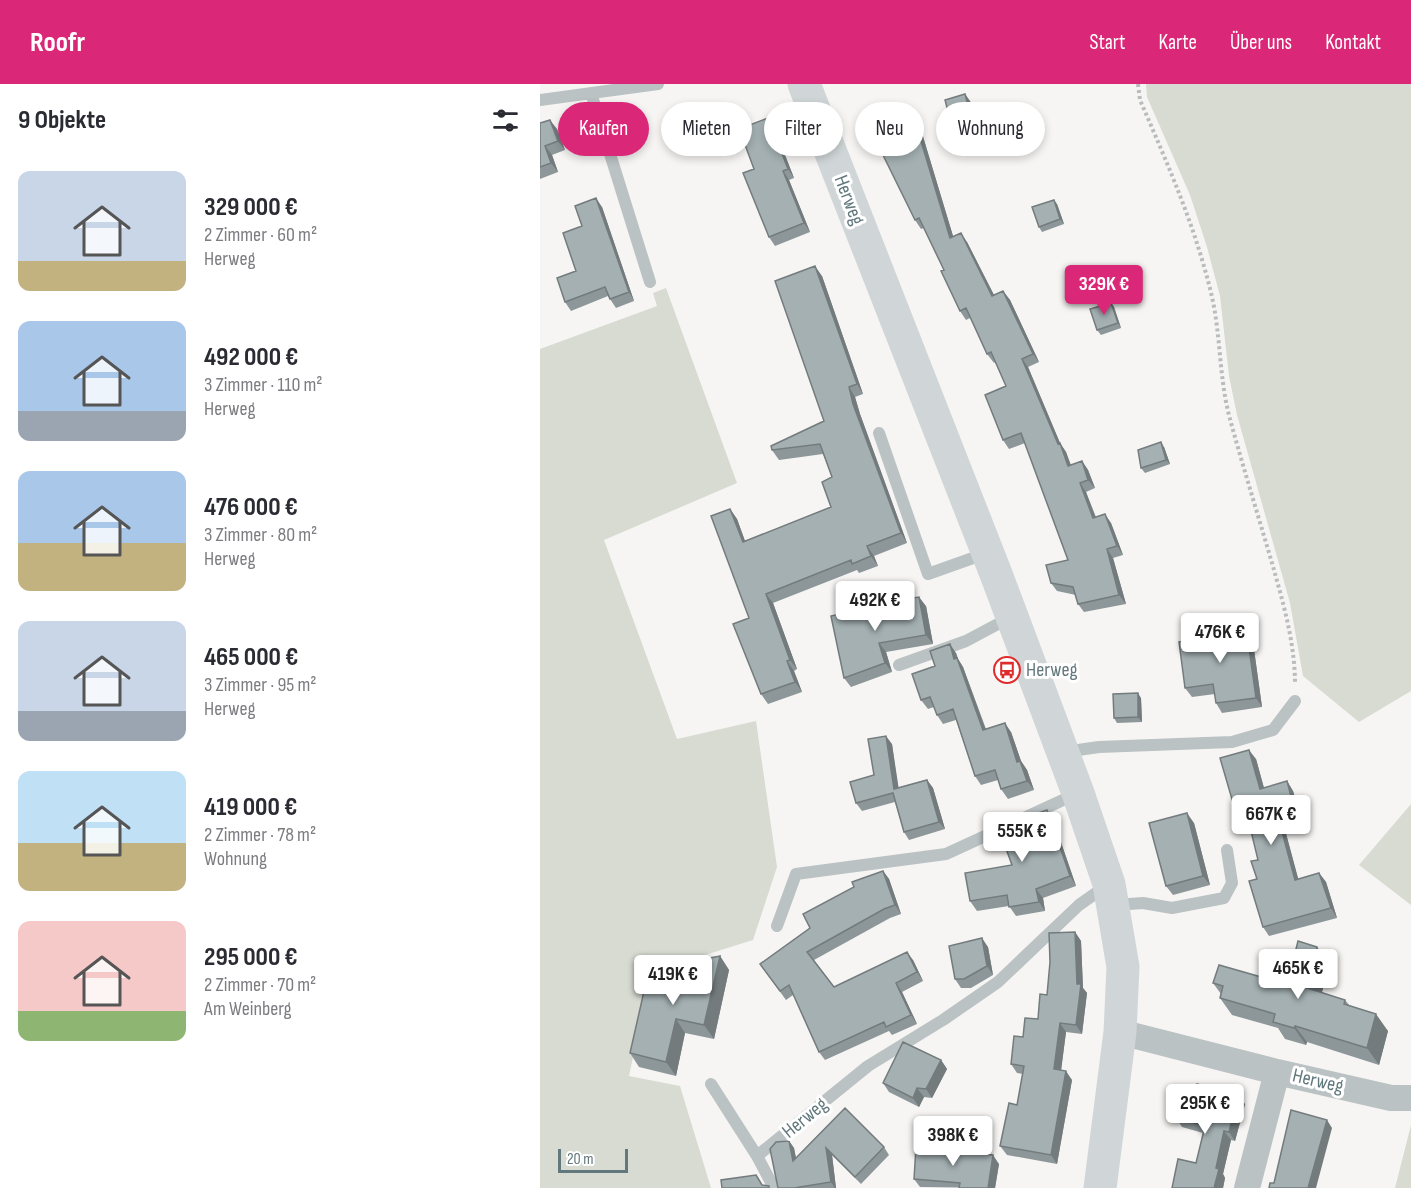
<!DOCTYPE html>
<html lang="de">
<head>
<meta charset="utf-8">
<style>
  body { margin:0; font-family:"Sofia Sans Condensed",sans-serif; background:#f2f2f3; color:#2b2b33; height:100vh; display:flex; flex-direction:column; font-size:22px; white-space:nowrap }
  * { box-sizing:border-box; margin:0 }
  p { font-size:20px; color:#7c7c81 }
  .icon { flex:none; width:33px; height:33px; fill:none; stroke:currentColor; stroke-width:2; stroke-linecap:round; stroke-linejoin:round }
  .map { position:relative; flex:1; overflow:hidden }
  .panel { display:flex; flex-direction:column; background:#fff; width:540px }
  .panel>* { flex:none }
  .guide { position:absolute; left:18px; top:18px; width:570px; height:54px; display:flex; gap:12px }
  .scale { position:absolute; left:18px; bottom:15px; width:70px; box-sizing:border-box; padding-left:6px; border:3px solid #62787d; border-top:0; font-size:16px; line-height:21px; white-space:nowrap; color:#62787d; -webkit-text-stroke:4px #fff; paint-order:stroke }
  .price { position:absolute; translate:-50% -51px; padding:0 14px; border-radius:6px; background:#fff; color:#222; font-size:20px; line-height:39px; filter:drop-shadow(0 2px 3px #0008) }
  .price::after { content:''; position:absolute; left:50%; top:36px; width:18px; height:14px; margin-left:-9px; background:inherit; clip-path:polygon(0 0,100% 0,50% 100%) }
  .price.selected { background:#db2777; color:#fff }
  ul { padding:0; list-style:none }
  li { display:flex; align-items:center; gap:18px; height:150px; padding:0 18px }
  li span { display:grid; place-items:center; flex:none; width:168px; height:120px; border-radius:12px; color:#555 }
  li>.icon { margin-inline-start:auto }
  span .icon { width:72px; height:72px; fill:#fffc; stroke-width:1 }
  li b { font-size:26px }
  h2 { display:flex; justify-content:space-between; align-items:center; height:72px; padding:0 18px; font-size:26px }
  .chip { padding:0 21px; border-radius:27px; background:#fff; box-shadow:0 3px 9px #0003; font-size:21px; line-height:54px }
  .chip.selected { background:#db2777; color:#fff }
  header { display:flex; align-items:center; gap:36px; box-sizing:border-box; height:84px; padding:0 30px; background:#db2777; color:#fff }
  header strong { font-size:28px }
  nav { display:flex; gap:33px; margin-inline-start:auto; font-size:21px }
  main { display:flex; flex:1; min-height:0 }
  .map>svg:first-child { display:block }
</style>
</head>
<body>
<header>
<strong>Roofr</strong>
<nav><a>Start</a><a>Karte</a><a>Über uns</a><a>Kontakt</a></nav>
</header>
<main>
<section class="panel">
<h2>9 Objekte<svg class="icon" aria-label="filters" viewBox="0 0 24 24"><path d="M4 7h16M4 17h16"/><circle cx="9" cy="7" r="2"/><circle cx="15" cy="17" r="2"/></svg></h2>
<ul>
<li><span style="background:linear-gradient(#c9d6e8 75%,#c2b280 0)"><svg class="icon" aria-label="home" viewBox="0 0 24 24"><path d="M3 11l9-7 9 7M6 9v11h12V9"/></svg></span><div><b>329 000 €</b><p>2 Zimmer · 60 m²</p><p>Herweg</p></div></li>
<li><span style="background:linear-gradient(#a9c7e8 75%,#9aa5b1 0)"><svg class="icon" aria-label="home" viewBox="0 0 24 24"><path d="M3 11l9-7 9 7M6 9v11h12V9"/></svg></span><div><b>492 000 €</b><p>3 Zimmer · 110 m²</p><p>Herweg</p></div></li>
<li><span style="background:linear-gradient(#a9c7e8 60%,#c2b280 0)"><svg class="icon" aria-label="home" viewBox="0 0 24 24"><path d="M3 11l9-7 9 7M6 9v11h12V9"/></svg></span><div><b>476 000 €</b><p>3 Zimmer · 80 m²</p><p>Herweg</p></div></li>
<li><span style="background:linear-gradient(#c9d6e8 75%,#9aa5b1 0)"><svg class="icon" aria-label="home" viewBox="0 0 24 24"><path d="M3 11l9-7 9 7M6 9v11h12V9"/></svg></span><div><b>465 000 €</b><p>3 Zimmer · 95 m²</p><p>Herweg</p></div></li>
<li><span style="background:linear-gradient(#bfe0f5 60%,#c2b280 0)"><svg class="icon" aria-label="home" viewBox="0 0 24 24"><path d="M3 11l9-7 9 7M6 9v11h12V9"/></svg></span><div><b>419 000 €</b><p>2 Zimmer · 78 m²</p><p>Wohnung</p></div></li>
<li><span style="background:linear-gradient(#f6c9c9 75%,#8fb573 0)"><svg class="icon" aria-label="home" viewBox="0 0 24 24"><path d="M3 11l9-7 9 7M6 9v11h12V9"/></svg></span><div><b>295 000 €</b><p>2 Zimmer · 70 m²</p><p>Am Weinberg</p></div></li>
</ul>
</section>
<div class="map">
<svg width="871" height="1104" viewBox="0 0 871 1104">
  <rect width="100%" height="100%" fill="#f6f5f3"/>
  <path fill="#d7dbd2" d="M606,0H871V607L819,638L763,592L750,519L697,331L689,292L680,212L667,163L650,111L607,13Z
    M126,204L197,399L64,456L137,655L216,637L237,783L213,856L111,888L89,992L140,1002L171,1104H0V265L117,222L113,209Z
    M871,720V821L819,781Z
    M871,1041V1104H855Z"/>
  <g fill="none" stroke-linecap="round" stroke-linejoin="round">
    <path stroke="#b8bcbd" stroke-width="4" stroke-dasharray="3 3" stroke-linecap="butt" d="M598,0L600,16C628,81 656,144 672,213C681,253 679,295 690,335C703,383 718,431 732,479C743,518 755,559 755,600"/>
    <path stroke="#bbc2c3" stroke-width="12" d="M51,9L110,198
      M0,16L118,0
      M339,349L388,490L447,469
      M359,581L426,557L471,533
      M524,668L559,663L692,658L733,646L755,617
      M575,821L603,819L632,824L684,814L692,799L687,766
      M237,842L256,790L406,770L536,710
      M171,1000L217,1072L234,1104
      M217,1072L328,982L403,936L458,898L539,821L566,802"/>
    <path stroke="#bbc2c3" stroke-width="26" d="M580,948L737,988L851,1014H871
      M707,1104L737,988"/>
    <path stroke="#d0d6d8" stroke-width="33" d="M264,0L456,490L538,709L569,800L583,883L580,948L560,1104"/>
  </g>
  <path fill="#8d9799" d="M425,10L432,20L440,50L420,56L413,46Z
    M372,27L378,36L413,152L427,158L454,211L463,207L470,216L499,278L488,283L520,359L526,368L531,381L542,377L548,386L555,404L546,408L556,433L571,439L583,471L573,474L586,520L544,528L538,520L536,511L517,507L511,499L528,476L485,359L469,365L463,356L466,302L455,278L454,279L447,270L430,234L426,236L420,227L404,186L384,144L381,145L375,136Z
    M228,34L234,43L254,94L249,96L270,148L235,162L229,153L214,85L205,61L194,47Z
    M188,37L196,55L174,64L171,60Z
    M0,39L17,45L25,66L12,71L18,88L0,95Z
    M517,120L524,140L502,148L499,143Z
    M62,123L94,217L76,224L68,212L31,227L25,218L36,187L42,142Z
    M282,192L323,310L315,313L320,330L367,459L334,472L338,482L319,489L317,486L233,519L257,585L254,587L262,608L228,620L221,610L209,534L190,425L197,435L205,457L291,423L292,393L283,370L239,376L232,366L284,337Z
    M571,219L574,223L581,244L561,251L557,246Z
    M624,363L630,380L605,389L601,384Z
    M386,522L393,560L346,568L352,588L311,603L304,594L291,532Z
    M712,551L722,623L682,629L676,619L675,610L652,613L645,604Z
    M416,569L418,575L423,583L446,645L471,648L481,677L487,686L494,706L468,715L461,705L458,696L441,701L435,692L416,636L403,640L397,631L394,623L388,625L381,616L395,582Z
    M601,614L602,638L577,639L574,634Z
    M352,660L358,704L387,696L393,704L405,745L369,756L364,748L355,718L322,727L316,719Z
    M716,675L724,704L747,697L753,707L762,737L744,742L758,795L779,789L786,798L797,834L729,852L723,843L717,795L718,776L709,737L703,739L696,729Z
    M507,726L513,735L536,802L503,814L505,827L476,832L469,822L437,827L430,817L472,781Z
    M654,739L670,801L633,811L626,802Z
    M343,787L349,795L361,830L350,834L274,876L294,903L373,876L383,897L362,908L377,940L352,951L349,947L285,976L279,968L253,911L246,916L220,880L270,844L314,803Z
    M535,848L541,857L543,904L547,909L542,950L526,948L521,986L532,996L517,1080L467,1071L460,1062L477,1021L483,990L477,989L471,980L483,953L498,935L507,911Z
    M448,863L453,891L431,904H421L415,895Z
    M180,872L189,886L174,955L145,949L136,992L99,983L90,969L129,899L144,884Z
    M789,879L782,908L805,916L810,922L848,947L839,981L767,958L766,961L745,955L738,944L692,931L680,914L681,910L673,899H742Z
    M401,976L407,985L392,1014L384,1013L379,1023L349,1008L343,999Z
    M653,1014L705,1020L695,1057L691,1056L683,1090L685,1094L683,1104H632L656,1079L663,1049L642,1043L636,1034Z
    M305,1024L344,1063L349,1071L321,1100L292,1071L296,1104H238L249,1057L254,1064L256,1074Z
    M459,1080L455,1104L380,1103L374,1095Z"/>
  <path fill="#737b7d" d="M425,10L432,20L440,50L433,41Z
    M372,27L378,36L416,162L410,154Z
    M185,32L188,37L196,55L193,50Z
    M228,34L234,43L254,94L248,85Z
    M10,36L17,45L25,66L18,57Z
    M5,62L12,71L18,88L11,79Z
    M243,87L249,96L270,148L264,139Z
    M56,114L62,123L94,217L89,208Z
    M514,116L517,120L524,140L520,135Z
    M421,149L427,158L459,221L452,212Z
    M275,182L282,192L323,310L317,300Z
    M463,207L470,216L499,278L493,270Z
    M571,219L574,223L581,244L578,239Z
    M482,275L488,283L520,359L526,368L534,391L528,382L518,360Z
    M309,303L315,313L320,330L367,459L361,449L313,320Z
    M621,358L624,363L630,380L626,376Z
    M542,377L548,386L555,404L548,396Z
    M540,399L546,408L559,443L553,434Z
    M190,425L197,435L209,468L203,458Z
    M565,430L571,439L583,471L577,462Z
    M327,462L334,472L338,482L331,472Z
    M567,465L573,474L586,520L579,511Z
    M226,510L233,519L257,585L250,576Z
    M379,513L386,522L393,560L386,551Z
    M706,542L712,551L722,623L716,614Z
    M339,559L346,568L352,588L345,579Z
    M410,560L416,569L418,575L423,583L449,655L443,646L414,575Z
    M247,577L254,587L262,608L255,598Z
    M598,609L601,614L602,638L598,633Z
    M465,639L471,648L481,677L487,686L494,706L487,697L477,678Z
    M346,652L352,660L360,713L354,705Z
    M709,666L716,675L727,715L720,705Z
    M387,696L393,704L405,745L399,738Z
    M747,697L753,707L762,737L755,728Z
    M507,726L513,735L536,802L530,792Z
    M647,729L654,739L670,801L663,792Z
    M738,733L744,742L761,805L755,796Z
    M343,787L349,795L361,830L355,821Z
    M779,789L786,798L797,834L791,824Z
    M496,805L503,814L505,827L499,818Z
    M535,848L541,857L543,904L547,909L542,950L536,941L537,900Z
    M442,854L448,863L453,891L447,882Z
    M777,863L789,879L779,921L767,904Z
    M367,868L373,876L383,897L377,888Z
    M180,872L189,886L174,955L164,941Z
    M356,899L362,908L377,940L371,931Z
    M836,930L848,947L839,981L827,964Z
    M136,935L145,949L136,992L126,978Z
    M520,939L526,948L520,995L514,985Z
    M755,942L767,958L766,961L754,944Z
    M401,976L407,985L392,1014L386,1005Z
    M526,987L532,996L517,1080L511,1071Z
    M377,1004L384,1013L379,1023L373,1014Z
    M698,1011L705,1020L695,1057L689,1048Z
    M787,1036L792,1044L776,1104H768Z
    M684,1047L691,1056L683,1090L685,1094L683,1104H674L676,1084Z
    M249,1057L254,1064L258,1085L253,1077Z
    M286,1064L292,1071L296,1104H295L291,1098Z
    M453,1071L459,1080L455,1104H448Z"/>
  <path fill="#a4b0b2" stroke="#737b7d" stroke-width="1.5" d="M425,10L433,41L413,46L405,16Z
    M372,27L410,154L421,149L452,212L463,207L493,270L482,275L518,360L520,359L528,382L542,377L548,396L540,399L553,434L565,430L577,462L567,465L579,511L538,520L533,503L511,499L506,481L528,476L481,349L463,356L445,311L466,302L451,268L447,270L426,224L420,227L401,187L404,186L379,134L375,136L341,67L333,39Z
    M185,32L193,50L171,60L163,42Z
    M228,34L248,85L243,87L264,139L229,153L203,89L214,85L204,58L194,47Z
    M10,36L18,57L5,62L11,79L0,83V39Z
    M56,114L89,208L70,215L65,203L25,218L17,194L36,187L23,149L42,142L35,122Z
    M514,116L520,135L499,143L492,123Z
    M275,182L317,300L309,303L313,320L361,449L327,462L331,472L312,480L311,476L226,510L250,576L247,577L255,598L221,610L193,540L209,534L171,432L190,425L203,458L291,423L282,398L292,393L280,360L232,366L231,362L284,337L235,197Z
    M571,219L578,239L557,246L550,225Z
    M621,358L626,376L601,384L598,366Z
    M379,513L386,551L339,559L345,579L304,594L291,532L330,523L329,521Z
    M706,542L716,614L676,619L673,600L645,604L639,558L665,554L664,548Z
    M410,560L414,575L417,574L443,646L465,639L477,678L480,677L487,697L461,705L455,686L435,692L413,625L397,631L390,613L381,616L372,590L395,582L390,567Z
    M598,609V633L574,634L573,610Z
    M346,652L354,705L387,696L399,738L364,748L353,709L316,719L310,698L334,691L328,655Z
    M709,666L720,705L747,697L755,728L738,733L755,796L779,789L791,824L723,843L709,797L717,795L711,777L718,776L706,726L696,729L680,674Z
    M507,726L530,792L496,805L499,818L469,823L467,811L430,817L425,789L472,781L458,743Z
    M647,729L663,792L626,802L609,739Z
    M343,787L355,821L344,825L267,868L294,903L367,868L377,888L356,899L371,931L346,943L344,938L279,968L249,901L240,907L220,880L270,844L263,830L314,803L312,798Z
    M535,848L537,900H541L536,941L520,939L514,985L526,987L511,1071L460,1062L469,1019L477,1021L484,982L471,980L474,952L483,953L485,934L498,935L500,910L507,911L510,878L509,849Z
    M442,854L447,882L424,895H415L409,862Z
    M758,857L777,863L767,904L805,916L804,920L836,930L827,964L755,942L754,944L733,938L735,930L680,914L683,902L673,899L679,881L742,899L751,868L755,869Z
    M180,872L164,941L136,935L126,978L90,969L107,894L129,899L132,882L144,884L146,879Z
    M363,958L401,976L386,1005L377,1004L373,1014L343,999Z
    M657,1000L698,1011L689,1048L684,1047L676,1084L679,1085L674,1104H632L638,1075L656,1079L665,1042L636,1034L642,1011L653,1014Z
    M305,1024L344,1063L315,1093L286,1064L291,1098L254,1104H238L230,1065L236,1058L249,1057L253,1077Z
    M751,1026L787,1036L768,1104H729L730,1099H734Z
    M376,1063L453,1071L448,1104H419L420,1099L374,1095Z
    M216,1091L222,1101L229,1102V1104H182L181,1096Z"/>
  <defs>
    <symbol id="bus-ring" viewBox="-11 -11 22 22"><circle r="9.5" fill="#fff" stroke="#df2b2a" stroke-width="1.5"/><path d="M-5-6H5V4H4V6H2V4H-2V6H-4V4H-5ZM-3.5-4V0h7V-4ZM-3.5 1.2v1.5H-2V1.2ZM2 1.2v1.5H3.5V1.2Z" fill="#df2b2a"/></symbol>
  </defs>
  <g fill-rule="evenodd">
    <use href="#bus-ring" x="452" y="571" width="30" height="30"/>
  </g>
  <g text-anchor="middle" dominant-baseline="central" stroke-width="6" stroke-linejoin="round" paint-order="stroke">
    <g font-size="20" fill="#62787d" stroke="#fff">
      <text transform="translate(309 116) rotate(69)">Herweg</text>
      <text transform="translate(778 997) rotate(13)">Herweg</text>
      <text transform="translate(265 1034) rotate(-39)">Herweg</text>
    </g>
    <g font-size="20" fill="#62787d" stroke="#fff" text-anchor="start">
      <text x="486" y="586">Herweg</text>
    </g>
  </g>
</svg>
<div class="scale">20 m</div>
<b class="price selected" style="left:564px;top:232px">329K €</b>
<b class="price" style="left:335px;top:548px">492K €</b>
<b class="price" style="left:680px;top:580px">476K €</b>
<b class="price" style="left:731px;top:762px">667K €</b>
<b class="price" style="left:482px;top:779px">555K €</b>
<b class="price" style="left:758px;top:916px">465K €</b>
<b class="price" style="left:133px;top:922px">419K €</b>
<b class="price" style="left:665px;top:1051px">295K €</b>
<b class="price" style="left:413px;top:1083px">398K €</b>
<div class="guide">
<a class="chip selected">Kaufen</a>
<a class="chip">Mieten</a>
<a class="chip">Filter</a>
<a class="chip">Neu</a>
<a class="chip">Wohnung</a>
</div>
</div>
</main>
</body>
</html>
